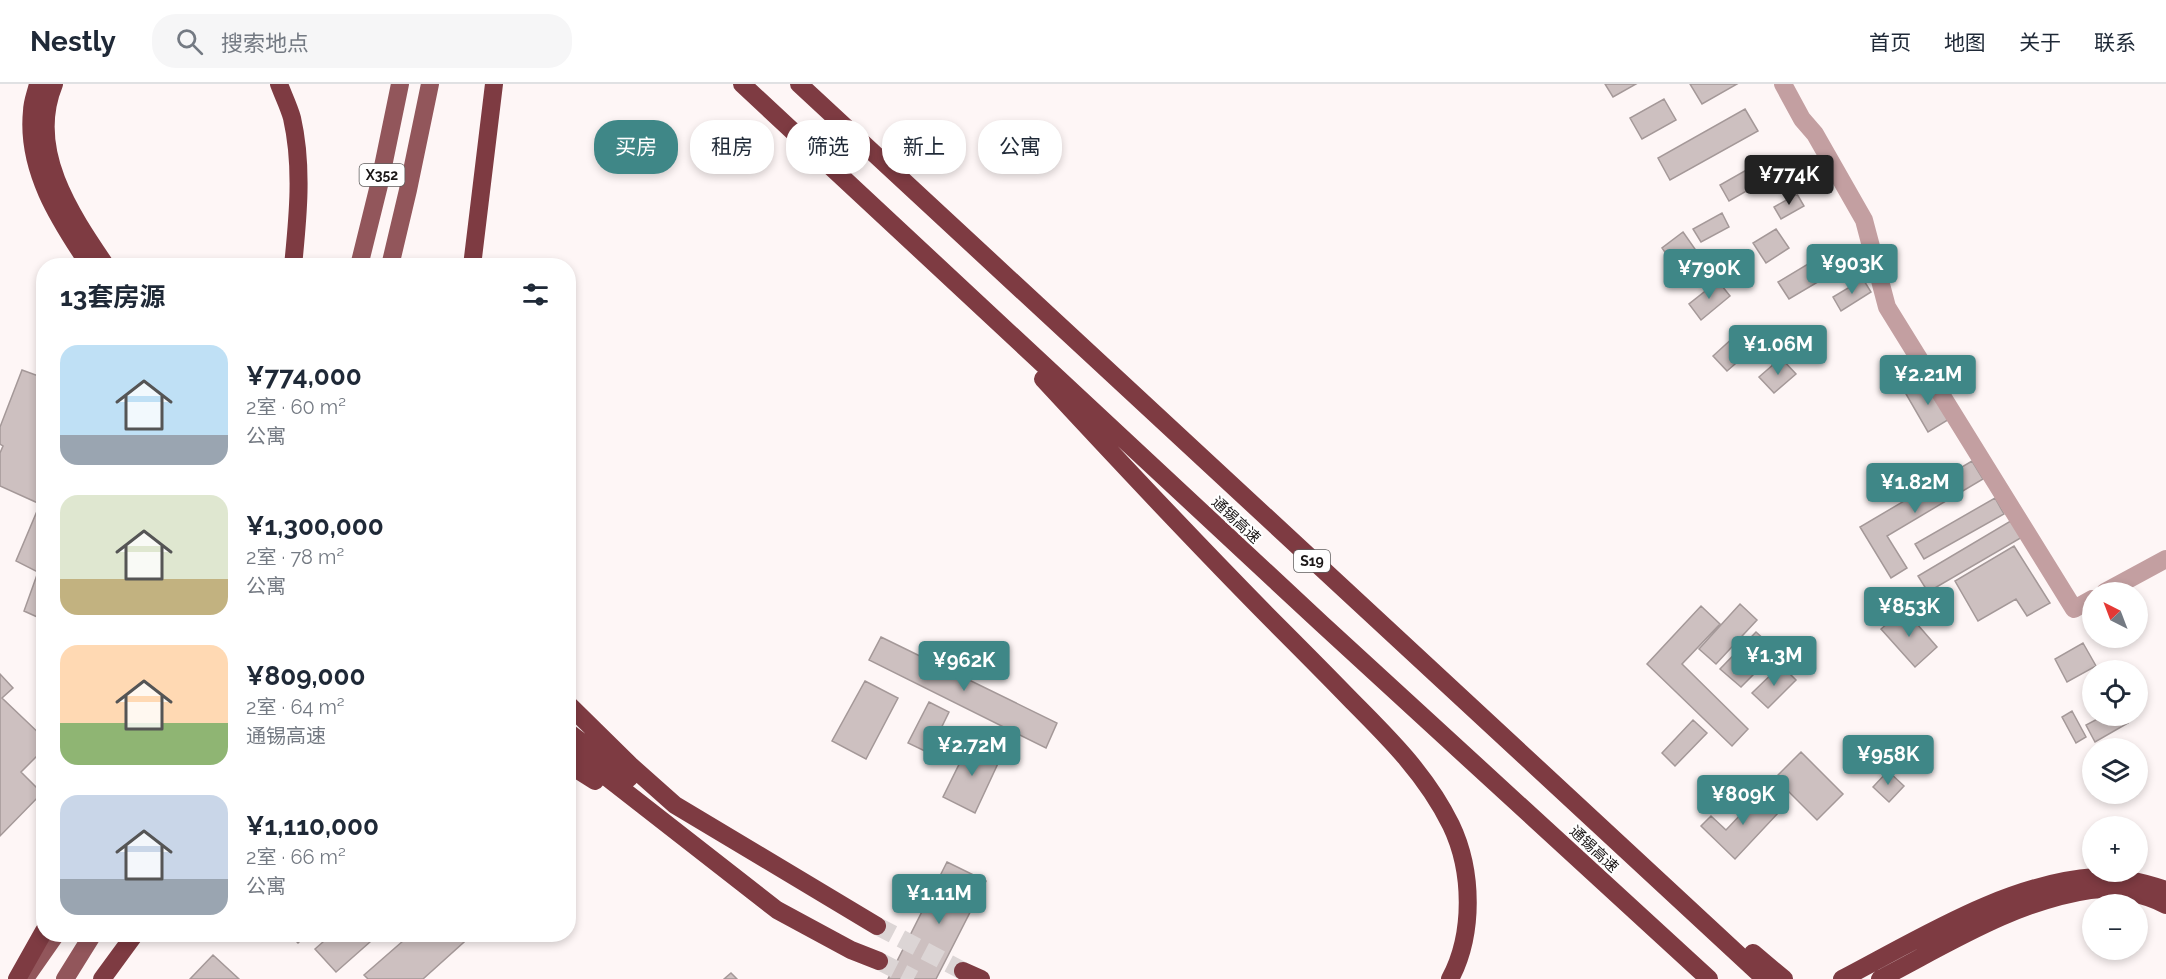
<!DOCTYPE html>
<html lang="zh">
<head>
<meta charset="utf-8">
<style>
  body { margin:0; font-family:Raleway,"Noto Sans SC",sans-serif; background:#f6f6f7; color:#1f2937; height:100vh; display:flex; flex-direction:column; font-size:22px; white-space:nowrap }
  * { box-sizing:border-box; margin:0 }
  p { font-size:20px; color:#747a83 }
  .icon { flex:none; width:33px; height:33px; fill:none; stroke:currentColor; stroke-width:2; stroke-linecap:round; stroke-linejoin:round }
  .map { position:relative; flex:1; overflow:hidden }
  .sheet { position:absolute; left:36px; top:174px; width:540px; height:684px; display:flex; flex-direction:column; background:#fff; border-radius:24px; box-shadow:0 3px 9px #0003 }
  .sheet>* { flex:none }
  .top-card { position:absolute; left:594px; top:36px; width:570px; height:54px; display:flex; gap:12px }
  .needle { width:39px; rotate:318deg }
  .fabs { position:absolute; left:2082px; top:498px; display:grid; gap:12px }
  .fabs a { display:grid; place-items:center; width:66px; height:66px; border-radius:50%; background:#fff; box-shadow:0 3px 9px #0003; font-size:30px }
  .price { position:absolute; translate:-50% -51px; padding:0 14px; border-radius:6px; background:#3f8787; color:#fff; font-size:20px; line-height:39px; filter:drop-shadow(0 2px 3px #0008) }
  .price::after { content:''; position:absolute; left:50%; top:36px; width:18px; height:14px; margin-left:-9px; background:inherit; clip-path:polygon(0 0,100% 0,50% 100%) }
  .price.selected { background:#222; color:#fff }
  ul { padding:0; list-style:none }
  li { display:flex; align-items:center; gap:18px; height:150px; padding:0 24px }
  li span { display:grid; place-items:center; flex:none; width:168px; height:120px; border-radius:18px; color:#555 }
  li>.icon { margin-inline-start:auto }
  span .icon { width:72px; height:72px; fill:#fffc; stroke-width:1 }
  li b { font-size:26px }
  h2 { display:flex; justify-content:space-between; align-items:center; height:72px; padding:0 24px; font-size:26px }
  .chip { padding:0 21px; border-radius:24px; background:#fff; box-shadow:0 3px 9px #0003; font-size:21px; line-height:54px }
  .chip.selected { background:#3f8787; color:#fff }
  header { display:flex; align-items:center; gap:36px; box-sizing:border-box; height:84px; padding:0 30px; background:#fff; border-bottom:2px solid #e0e1e3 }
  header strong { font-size:28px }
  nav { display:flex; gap:33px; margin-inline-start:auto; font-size:21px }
  .search { width:420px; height:54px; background:#f6f6f7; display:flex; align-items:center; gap:15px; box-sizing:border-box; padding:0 21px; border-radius:24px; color:#747a83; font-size:22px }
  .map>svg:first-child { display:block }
</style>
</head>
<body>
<header>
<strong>Nestly</strong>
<div class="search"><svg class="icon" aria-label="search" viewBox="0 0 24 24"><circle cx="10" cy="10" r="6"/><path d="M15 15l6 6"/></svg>搜索地点</div>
<nav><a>首页</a><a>地图</a><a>关于</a><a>联系</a></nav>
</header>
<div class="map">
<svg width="2166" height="895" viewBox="0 0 2166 895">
  <rect width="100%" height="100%" fill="#fef6f6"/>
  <path fill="#cdc0c0" stroke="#a49898" stroke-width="1.5" d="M1605,0H1636L1613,13Z
    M1690,0H1737L1702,20Z
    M1664,15L1676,36L1642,55L1630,34Z
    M1745,25L1758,47L1670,96L1658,74Z
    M1771,72L1780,88L1729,117L1720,101Z
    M1797,110L1804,122L1781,135L1774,123Z
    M1722,129L1729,143L1701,158L1693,145Z
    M1776,145L1789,164L1766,179L1753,159Z
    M1683,148L1695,165L1674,181L1662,164Z
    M1838,162L1850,179L1789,215L1778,198Z
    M1863,195L1871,208L1841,227L1833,213Z
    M1718,197L1730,212L1701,236L1689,220Z
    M1736,251L1750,267L1727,287L1713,272Z
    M1781,274L1796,290L1774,309L1759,293Z
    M22,286L44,294V536L24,527L38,488L16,477L40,420L0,402V369L3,362L0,360V343Z
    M1929,296L1951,334L1928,348L1906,310Z
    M1972,377L1983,395L1887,452L1907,484L1891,494L1860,443Z
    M1995,414L2004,430L1924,475L1915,460Z
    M2014,435L2024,452L1928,508L1918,492Z
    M2014,462L2050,519L2027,532L2016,515L1978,537L1955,497Z
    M1740,520L1757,536L1716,580L1699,565Z
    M1701,522L1720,540L1682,580L1748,645L1732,662L1647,580Z
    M1904,525L1937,563L1915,583L1881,545Z
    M1756,548L1777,567L1741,603L1720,585Z
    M881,553L1057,639L1046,664L869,576Z
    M2083,559L2096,582L2067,598L2055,575Z
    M1781,581L1796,596L1768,624L1752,609Z
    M0,590L13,604L2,614L44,654V665L21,688L42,709L0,752Z
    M865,597L898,614L866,675L832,657Z
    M929,618L949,628L929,669L908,659Z
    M2072,627L2086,653L2076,659L2062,633Z
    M2103,632H2123L2128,639L2095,658L2086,641Z
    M1693,636L1707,649L1675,682L1662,669Z
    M970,658L1001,673L975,729L943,713Z
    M1801,668L1843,710L1817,736L1775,694Z
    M1888,687L1904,702L1889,718L1873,703Z
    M1761,709L1780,727L1735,775L1701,742L1711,732L1726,746Z
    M947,778L986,797L936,895H888Z
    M289,850H307L298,859Z
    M332,850H379L336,888L315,865Z
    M411,850H473L423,895H368L364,891Z
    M213,871L239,895H190Z
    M731,889L737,895H724Z"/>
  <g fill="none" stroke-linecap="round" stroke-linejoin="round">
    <path stroke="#dcd5d5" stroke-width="18" stroke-dasharray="18 9" stroke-linecap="butt" d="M877,842L963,887
      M879,877L914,895"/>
    <path stroke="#c39fa1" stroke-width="18" d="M1783,0L1802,35L1815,50L1864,136L1887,223L2074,525L2092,515
      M2105,508L2166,475"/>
    <path stroke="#92565b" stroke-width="18" d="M359,182L380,97L400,0
      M390,182L408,106L430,0
      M26,893L56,850
      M65,895L93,850"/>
    <path stroke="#7e3b42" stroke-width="18" d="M38,0C36,9 32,18 32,27C26,85 59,136 90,182
      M54,0C27,66 70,129 106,182
      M279,0C283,11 289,23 292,34C303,82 298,133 293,182
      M742,0L1322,540L1709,895
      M799,0L1765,895
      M472,182L494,0
      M1043,295C1118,376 1194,457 1272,536C1299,563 1326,590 1352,617C1390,655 1427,692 1451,741C1473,787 1474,850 1450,895
      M568,620L630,681L675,721L877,842
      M568,648L629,694
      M568,663L777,826L851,866L879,877
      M568,680L595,697
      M1753,869L1784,895
      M963,887L981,895
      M17,895L44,847
      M102,895L135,850
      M1842,895C1919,855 2007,799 2095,793C2119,792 2143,798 2166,806
      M1880,895C1946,861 2015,817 2090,806C2114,803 2145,810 2166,821"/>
  </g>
  <g text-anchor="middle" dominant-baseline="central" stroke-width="4.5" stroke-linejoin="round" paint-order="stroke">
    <g fill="#fff" stroke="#5f5d5d" stroke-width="1.5">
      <rect x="359.5" y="80" width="45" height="22" rx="4.5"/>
      <rect x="1294" y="466" width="36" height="22" rx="4.5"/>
    </g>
    <g font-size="14" font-weight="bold" fill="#1b1717">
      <text x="382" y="91">X352</text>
      <text x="1312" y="477">S19</text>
    </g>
    <g font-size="15" fill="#1b1717" stroke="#fff">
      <text transform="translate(1236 436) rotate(43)">通锡高速</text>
      <text transform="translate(1594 765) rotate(43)">通锡高速</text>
    </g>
  </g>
</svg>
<div class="fabs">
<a><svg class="needle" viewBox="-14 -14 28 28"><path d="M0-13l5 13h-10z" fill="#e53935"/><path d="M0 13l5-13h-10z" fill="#747a83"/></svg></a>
<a><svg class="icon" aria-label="locate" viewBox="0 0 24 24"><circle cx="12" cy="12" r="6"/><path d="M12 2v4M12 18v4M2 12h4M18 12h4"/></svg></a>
<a><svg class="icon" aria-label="layers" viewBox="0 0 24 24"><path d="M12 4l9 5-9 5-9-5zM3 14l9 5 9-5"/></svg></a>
<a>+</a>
<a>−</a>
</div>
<b class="price selected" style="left:1789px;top:122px">¥774K</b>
<b class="price" style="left:1852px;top:211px">¥903K</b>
<b class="price" style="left:1709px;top:216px">¥790K</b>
<b class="price" style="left:1778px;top:292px">¥1.06M</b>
<b class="price" style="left:1928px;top:322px">¥2.21M</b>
<b class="price" style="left:1915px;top:430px">¥1.82M</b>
<b class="price" style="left:1909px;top:554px">¥853K</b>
<b class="price" style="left:1774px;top:603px">¥1.3M</b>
<b class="price" style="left:964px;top:608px">¥962K</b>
<b class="price" style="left:972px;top:693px">¥2.72M</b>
<b class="price" style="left:1888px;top:702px">¥958K</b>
<b class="price" style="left:1743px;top:742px">¥809K</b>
<b class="price" style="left:939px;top:841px">¥1.11M</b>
<div class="top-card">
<a class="chip selected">买房</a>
<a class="chip">租房</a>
<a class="chip">筛选</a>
<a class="chip">新上</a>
<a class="chip">公寓</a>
</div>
<section class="sheet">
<h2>13套房源<svg class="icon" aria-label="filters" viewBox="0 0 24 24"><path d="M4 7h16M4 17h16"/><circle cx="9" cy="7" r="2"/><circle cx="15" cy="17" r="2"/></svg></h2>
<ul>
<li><span style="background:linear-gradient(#bfe0f5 75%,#9aa5b1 0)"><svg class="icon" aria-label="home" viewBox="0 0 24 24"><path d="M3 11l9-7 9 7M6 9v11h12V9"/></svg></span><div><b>¥774,000</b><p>2室 · 60 m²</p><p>公寓</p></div></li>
<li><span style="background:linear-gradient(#dfe7d0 70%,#c2b280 0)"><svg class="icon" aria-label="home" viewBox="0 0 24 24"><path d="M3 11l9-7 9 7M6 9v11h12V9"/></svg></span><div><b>¥1,300,000</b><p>2室 · 78 m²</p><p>公寓</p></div></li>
<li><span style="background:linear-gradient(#ffd9b3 65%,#8fb573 0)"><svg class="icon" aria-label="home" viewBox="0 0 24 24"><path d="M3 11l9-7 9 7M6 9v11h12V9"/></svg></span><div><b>¥809,000</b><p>2室 · 64 m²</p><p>通锡高速</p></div></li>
<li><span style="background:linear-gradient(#c9d6e8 70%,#9aa5b1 0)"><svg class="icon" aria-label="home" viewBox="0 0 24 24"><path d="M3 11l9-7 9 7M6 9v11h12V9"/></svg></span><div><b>¥1,110,000</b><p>2室 · 66 m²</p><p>公寓</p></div></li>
</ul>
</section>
</div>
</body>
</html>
